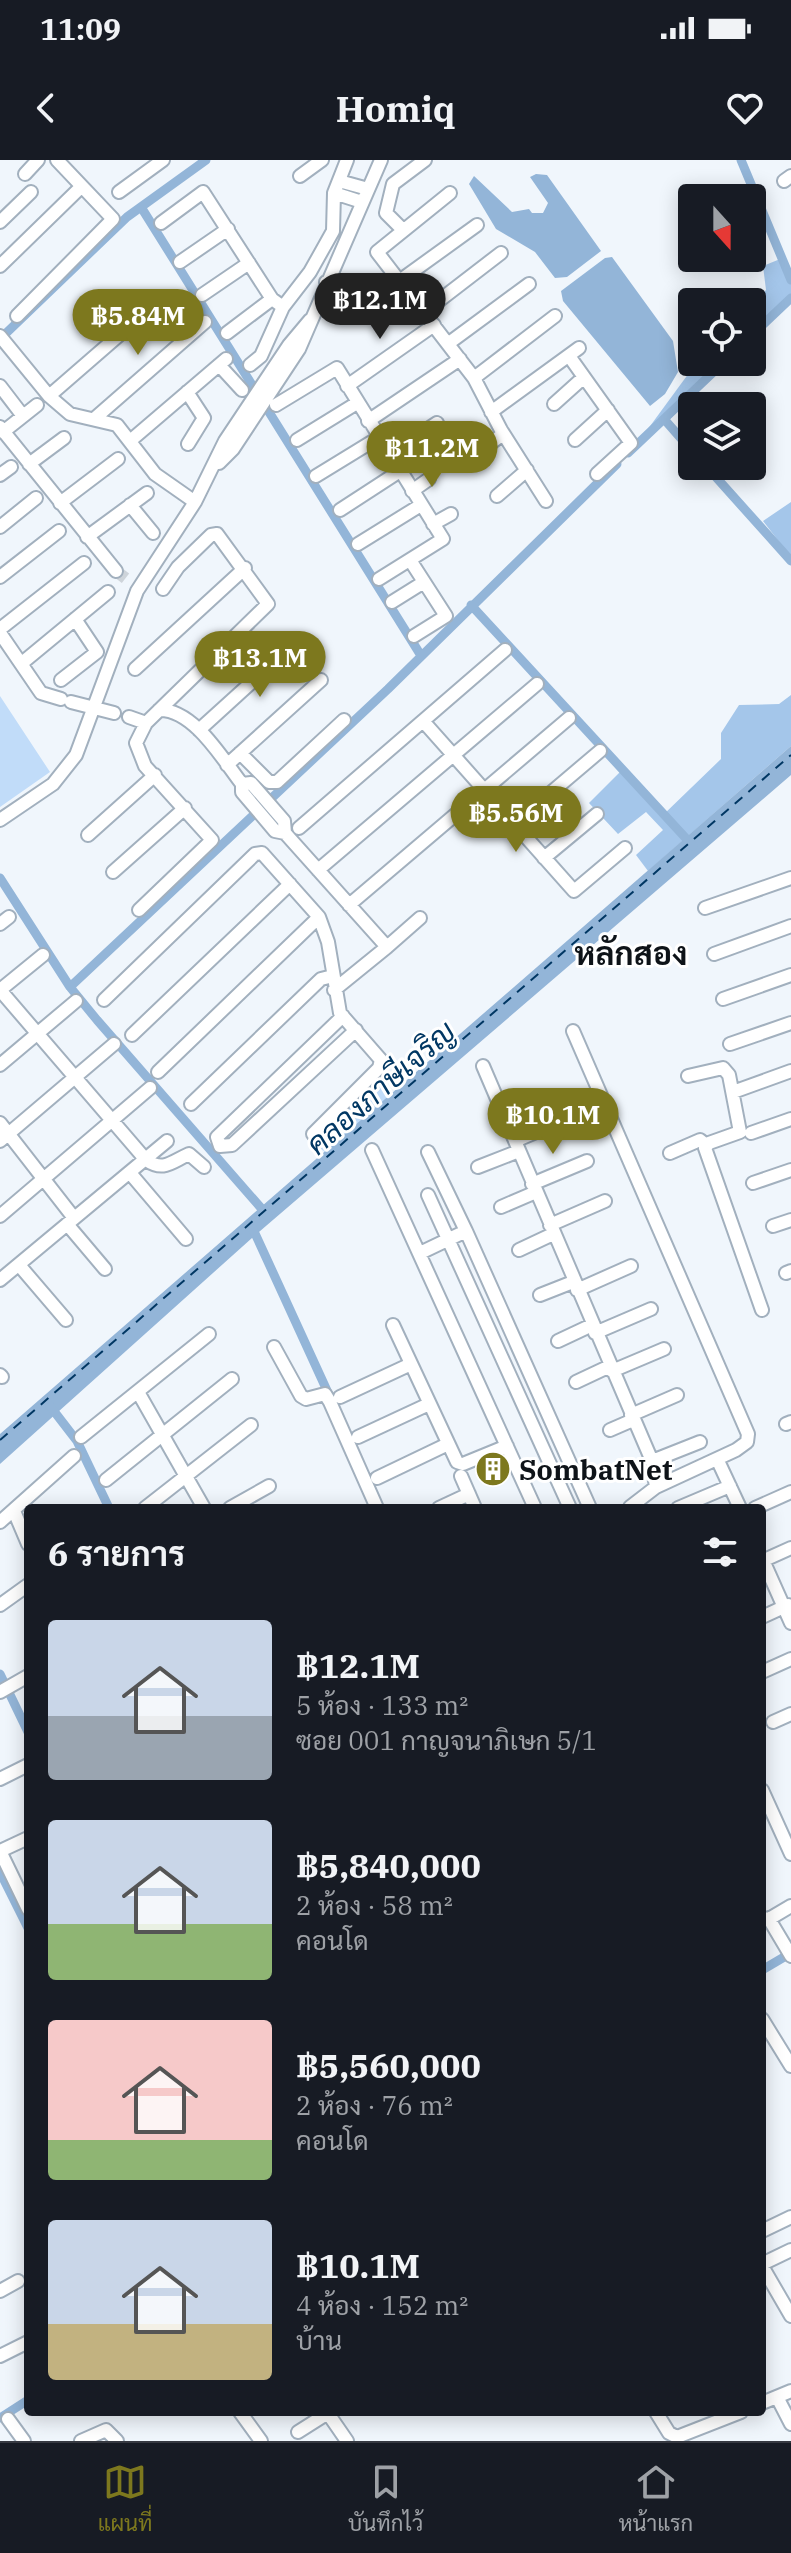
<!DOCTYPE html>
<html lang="th">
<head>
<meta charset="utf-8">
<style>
  body { margin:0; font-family:"IBM Plex Serif",Sarabun,serif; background:#242831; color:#f1f3f6; height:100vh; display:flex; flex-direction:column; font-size:30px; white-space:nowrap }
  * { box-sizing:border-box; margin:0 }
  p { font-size:26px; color:#9ea1a6 }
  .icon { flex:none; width:44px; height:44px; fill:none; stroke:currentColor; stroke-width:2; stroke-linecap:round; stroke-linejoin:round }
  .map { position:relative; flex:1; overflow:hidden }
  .panel { position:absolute; left:24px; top:1344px; width:742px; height:912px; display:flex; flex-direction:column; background:#171b24; border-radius:8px; box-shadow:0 4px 20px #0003 }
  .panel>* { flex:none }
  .needle { width:52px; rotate:159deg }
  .buttons { position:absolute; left:678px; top:24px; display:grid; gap:16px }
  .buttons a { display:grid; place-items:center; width:88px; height:88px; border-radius:8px; background:#171b24; box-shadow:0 4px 20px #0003; font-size:40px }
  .price { position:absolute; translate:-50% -68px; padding:0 18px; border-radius:28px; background:#7d781e; color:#fff; font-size:26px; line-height:52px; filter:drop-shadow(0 2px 4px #0008) }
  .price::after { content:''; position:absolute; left:50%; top:48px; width:24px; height:18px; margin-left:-12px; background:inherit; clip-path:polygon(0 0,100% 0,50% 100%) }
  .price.current { background:#222; color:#fff }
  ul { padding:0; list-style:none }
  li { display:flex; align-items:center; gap:24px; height:200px; padding:0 24px }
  li span { display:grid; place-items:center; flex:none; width:224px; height:160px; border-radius:8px; color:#555 }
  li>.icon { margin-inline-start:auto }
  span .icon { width:96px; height:96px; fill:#fffc; stroke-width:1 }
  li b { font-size:34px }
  h2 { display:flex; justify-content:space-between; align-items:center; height:96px; padding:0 24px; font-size:34px }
  .status { display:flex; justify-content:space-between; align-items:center; height:56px; padding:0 40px; background:#171b24; direction:ltr }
  .status svg { height:22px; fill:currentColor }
  header { display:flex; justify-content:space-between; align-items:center; height:104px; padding:0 24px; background:#171b24; font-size:36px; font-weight:700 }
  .tabs { display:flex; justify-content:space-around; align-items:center; height:112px; border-top:2px solid #363941; background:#171b24; font-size:22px; color:#9ea1a6 }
  .tabs a { display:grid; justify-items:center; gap:4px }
  .tabs .current { color:#7d781e }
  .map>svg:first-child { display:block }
</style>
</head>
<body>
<div class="status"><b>11:09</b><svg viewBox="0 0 49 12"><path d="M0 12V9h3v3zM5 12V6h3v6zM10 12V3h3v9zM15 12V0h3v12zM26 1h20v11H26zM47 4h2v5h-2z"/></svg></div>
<header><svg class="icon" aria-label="back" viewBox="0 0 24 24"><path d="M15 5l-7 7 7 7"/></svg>Homiq<svg class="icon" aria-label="heart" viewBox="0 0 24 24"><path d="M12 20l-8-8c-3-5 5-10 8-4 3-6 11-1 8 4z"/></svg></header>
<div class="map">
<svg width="791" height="2281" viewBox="0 0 791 2281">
  <rect width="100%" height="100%" fill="#f0f6fc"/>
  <path fill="#c1dcf9" d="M0,536L50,612L0,647Z
    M375,915L393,933L325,992L311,981Z"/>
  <path fill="#a4c6ea" d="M785,97L791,112V141L752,179V144L766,130L763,106Z
    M697,202H729L669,260L645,273Z
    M791,342V397L763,361Z
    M791,535V586L648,711L636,695L663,670L646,652L618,674L589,643L620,612L661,657L721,599V573L739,545L779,544Z"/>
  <path fill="#93b5d8" d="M536,14L547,15L601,91L567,117L555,118L535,92L496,69L469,24L474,16L512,52L529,49L532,53H543L548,43L530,17Z
    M612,97L673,181L678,212L665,234L650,246L563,141L561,131L605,98Z
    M791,586V615L252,1078L0,1304V1274Z"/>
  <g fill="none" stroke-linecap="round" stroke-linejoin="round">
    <path stroke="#93b5d8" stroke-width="9" d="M741,0L791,120
      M141,47L420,494
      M752,175L791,138
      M0,179L127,57L206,0
      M664,259L692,291
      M628,293L724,202
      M706,306L791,401
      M471,445L693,686
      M0,718L70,827L97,860L268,1056
      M70,827L388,529L617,304
      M253,1069L330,1237
      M50,1246L77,1281L109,1348
      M0,1514L28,1572
      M0,1712L28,1768
      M762,1810L791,1793
      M0,2258L28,2240"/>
    <path stroke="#013763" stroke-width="2" stroke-dasharray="10 8" stroke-linecap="butt" d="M0,1280L791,595"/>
    <path stroke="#ced4da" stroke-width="12" stroke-dasharray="12 6" stroke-linecap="butt" d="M116,411L129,421"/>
    <defs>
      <path id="minor" d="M25,14L38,0
        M300,16L322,0
        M339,21L368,29
        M784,21L791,16
        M119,32L163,0
        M334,33L362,42
        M450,33L377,92L474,218L501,270L546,341
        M0,62L31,32
        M161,63L203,32L272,139L283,147
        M402,69L386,53L393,24L425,0
        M180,102L228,69
        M0,106L81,27
        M326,122C359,142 366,143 401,127
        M398,122L477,65
        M202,135L249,103
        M423,153L501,93
        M17,156L113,59L57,0
        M227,173L272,139
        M0,176L49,236L70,254L117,265L155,314L195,342
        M449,183L529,124
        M569,196L631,283L597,314
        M219,205L242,230
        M250,205L261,196L283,147L310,112L333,71L334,33L347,0
        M474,218L555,156
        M0,226L23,256
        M347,226L434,165
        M187,232L204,258L188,284
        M49,236L125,170
        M554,244L584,217
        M276,245L337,208L443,379L379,419
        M491,252L579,188
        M94,259L205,162
        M368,261L460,199
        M0,267L116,411
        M3,272L37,245
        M297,280L357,243
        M575,280L608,250
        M130,281L226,199
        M389,295L437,263
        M471,298L503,274
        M219,303L233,289L299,189L381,0
        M29,304L64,278
        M0,315L11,307
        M316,316L378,278
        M412,331L429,319
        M497,336L527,310
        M60,343L118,299
        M130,345L153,373
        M340,350L400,311
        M433,364L451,354
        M0,367L36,338
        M87,377L147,333
        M358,384L421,345
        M410,400L446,456L414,476
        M0,417L59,371
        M392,442L424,422
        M0,469L84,403
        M0,473L41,533L61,539
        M22,503L108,432
        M135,509L245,408
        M61,520L97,492L75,459
        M71,542L114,553
        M159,550C194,549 223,600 242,624
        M129,557L146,563L136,583L145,606L212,680L139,750
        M423,561L574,731L625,688
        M146,563L268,444L217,374L211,375L178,407L163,429
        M199,570L297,481
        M240,593L269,622H277L344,560
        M227,605L321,520
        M251,623L284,661L285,673L275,671L242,632V624Z
        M0,660L53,624L76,595L137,431L195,342L225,281L289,185L310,160
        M514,664L600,591
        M299,668L505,490
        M285,673L387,787L334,830
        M88,675L155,615
        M544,698L597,654
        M318,710L537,524
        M113,712L185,648
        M349,745L569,558
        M705,748L791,718
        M0,764L9,757
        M387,787L420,758
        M714,794L791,766
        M0,830L146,1000C164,1012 171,1002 189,994L204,1007
        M0,830L43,795
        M723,839L791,815
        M104,840L255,694L262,693L319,757L328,782L340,853L381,900L379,908L313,974
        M343,856L217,977L220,986L232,985L356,870
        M573,871L748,1274L747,1282L736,1290L656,1327
        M132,875L290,724
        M730,884L791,863
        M0,905L76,841
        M483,906L652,1301L656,1327L630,1347
        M158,912L319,757
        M688,916L723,908L729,915L740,972L709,983L705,988L762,1150
        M733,932L791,911
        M191,944L321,819L333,816
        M0,963L74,1058
        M751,973L791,959
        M0,981L114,884
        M515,981L567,959
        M372,990L535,1348
        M670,993L700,980L706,985
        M478,1007L519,991
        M130,1013L186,1079
        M753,1023L791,1010
        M532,1024L587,1001
        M428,1035L570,1348
        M501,1047L536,1032
        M0,1056L150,928
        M67,1064L105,1109
        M550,1065L605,1041
        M773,1066L791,1060
        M466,1071L590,1348
        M519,1090L553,1074
        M420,1093L466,1071L428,992
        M19,1105L66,1160
        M786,1113L791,1111
        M0,1120L167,981
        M577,1130L631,1106
        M540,1135L573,1122
        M393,1165L457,1302L463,1304L507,1286
        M595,1173L651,1149
        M558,1181L592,1165
        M274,1187L301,1236L306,1239L325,1234L330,1242L377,1348
        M612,1211L664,1189
        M0,1215L2,1217
        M576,1222L610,1206
        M138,1232L204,1348
        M340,1237L411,1204
        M631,1255L677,1235
        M786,1264L791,1262
        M610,1270L633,1260
        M81,1277L209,1174
        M358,1277L429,1244
        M652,1301L700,1282
        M719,1303L740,1348
        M461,1316L475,1348
        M377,1318L448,1284
        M106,1320L232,1219
        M145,1348L251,1265
        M230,1348L269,1326
        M439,1348L469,1334
        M678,1348L730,1326
        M755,1348L791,1332
        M14,1351L28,1384
        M0,1362L74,1296
        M762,1398L791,1463
        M762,1401L791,1388
        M0,1445L28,1425
        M762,1457L788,1445
        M762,1512L791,1499
        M0,1532L28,1516
        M773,1562L791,1554
        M0,1619L28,1605
        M762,1630L791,1694
        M28,1678L0,1691L28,1749
        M762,1758L769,1759L791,1796
        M769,1759L791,1746
        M762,1859L791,1906
        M762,2071L791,2057
        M762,2104L791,2090
        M762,2106L791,2156
        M0,2131L18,2121
        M0,2196L28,2182
        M777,2237L791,2264
        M762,2243L791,2231
        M240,2252L261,2281
        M327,2252L347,2281
        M656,2252L669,2273L677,2277L741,2252
        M8,2259L24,2281
        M298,2272L328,2253
        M81,2281L106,2270L117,2281"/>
    </defs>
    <use href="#minor" stroke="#a2b0be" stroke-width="16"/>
    <use href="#minor" stroke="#fff" stroke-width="12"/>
  </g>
  <defs>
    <symbol id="building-disc" viewBox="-11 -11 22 22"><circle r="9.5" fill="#7d781e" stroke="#fff"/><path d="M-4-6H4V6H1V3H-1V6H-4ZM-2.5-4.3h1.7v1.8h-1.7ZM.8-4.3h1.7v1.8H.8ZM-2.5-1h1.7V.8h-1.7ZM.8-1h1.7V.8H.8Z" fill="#fff"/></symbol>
  </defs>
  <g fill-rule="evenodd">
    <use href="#building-disc" x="473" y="1289" width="40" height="40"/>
  </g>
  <g text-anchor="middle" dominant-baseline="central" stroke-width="6" stroke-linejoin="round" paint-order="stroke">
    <g font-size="28" font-weight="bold" fill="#0e1318" stroke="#fff" text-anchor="start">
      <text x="519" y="1309">SombatNet</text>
    </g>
    <g font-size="30" font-style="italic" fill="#013763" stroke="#fff">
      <text transform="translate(380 927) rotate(-41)">คลองภาษีเจริญ</text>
    </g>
    <g font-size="32" font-weight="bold" fill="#0e1318" stroke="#fff">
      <text x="631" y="793">หลักสอง</text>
    </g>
  </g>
</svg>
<div class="buttons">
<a><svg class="needle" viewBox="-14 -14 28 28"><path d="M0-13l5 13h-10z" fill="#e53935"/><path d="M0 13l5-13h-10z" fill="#9ea1a6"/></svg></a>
<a><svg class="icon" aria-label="locate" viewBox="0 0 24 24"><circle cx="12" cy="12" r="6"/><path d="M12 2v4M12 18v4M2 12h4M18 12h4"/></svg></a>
<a><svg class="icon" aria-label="layers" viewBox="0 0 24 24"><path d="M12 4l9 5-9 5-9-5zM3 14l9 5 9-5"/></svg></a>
</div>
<b class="price current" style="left:380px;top:181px">฿12.1M</b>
<b class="price" style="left:138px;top:197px">฿5.84M</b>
<b class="price" style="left:432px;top:329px">฿11.2M</b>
<b class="price" style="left:260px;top:539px">฿13.1M</b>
<b class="price" style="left:516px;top:694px">฿5.56M</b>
<b class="price" style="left:553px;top:996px">฿10.1M</b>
<section class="panel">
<h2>6 รายการ<svg class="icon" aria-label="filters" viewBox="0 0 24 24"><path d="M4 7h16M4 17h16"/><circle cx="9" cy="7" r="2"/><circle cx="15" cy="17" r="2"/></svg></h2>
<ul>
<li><span style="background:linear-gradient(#c9d6e8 60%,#9aa5b1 0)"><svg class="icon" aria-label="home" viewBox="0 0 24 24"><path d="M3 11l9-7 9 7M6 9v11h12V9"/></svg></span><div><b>฿12.1M</b><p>5 ห้อง · 133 m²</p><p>ซอย 001 กาญจนาภิเษก 5/1</p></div></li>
<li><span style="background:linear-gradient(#c9d6e8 65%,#8fb573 0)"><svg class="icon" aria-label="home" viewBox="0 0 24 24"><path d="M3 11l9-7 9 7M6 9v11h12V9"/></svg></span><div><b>฿5,840,000</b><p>2 ห้อง · 58 m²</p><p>คอนโด</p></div></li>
<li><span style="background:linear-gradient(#f6c9c9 75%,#8fb573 0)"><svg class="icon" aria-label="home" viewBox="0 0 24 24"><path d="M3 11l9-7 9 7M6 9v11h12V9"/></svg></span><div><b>฿5,560,000</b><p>2 ห้อง · 76 m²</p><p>คอนโด</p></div></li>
<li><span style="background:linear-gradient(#c9d6e8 65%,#c2b280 0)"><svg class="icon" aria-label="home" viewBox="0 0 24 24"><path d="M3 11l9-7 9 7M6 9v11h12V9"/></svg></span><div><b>฿10.1M</b><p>4 ห้อง · 152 m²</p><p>บ้าน</p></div></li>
</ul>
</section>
</div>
<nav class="tabs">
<a class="current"><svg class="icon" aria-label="map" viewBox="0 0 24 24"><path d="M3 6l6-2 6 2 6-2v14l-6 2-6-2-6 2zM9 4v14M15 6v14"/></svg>แผนที่</a>
<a><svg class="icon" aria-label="saved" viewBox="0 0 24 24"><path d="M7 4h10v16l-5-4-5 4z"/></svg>บันทึกไว้</a>
<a><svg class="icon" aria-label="home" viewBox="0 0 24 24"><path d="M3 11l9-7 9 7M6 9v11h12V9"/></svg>หน้าแรก</a>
</nav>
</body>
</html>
